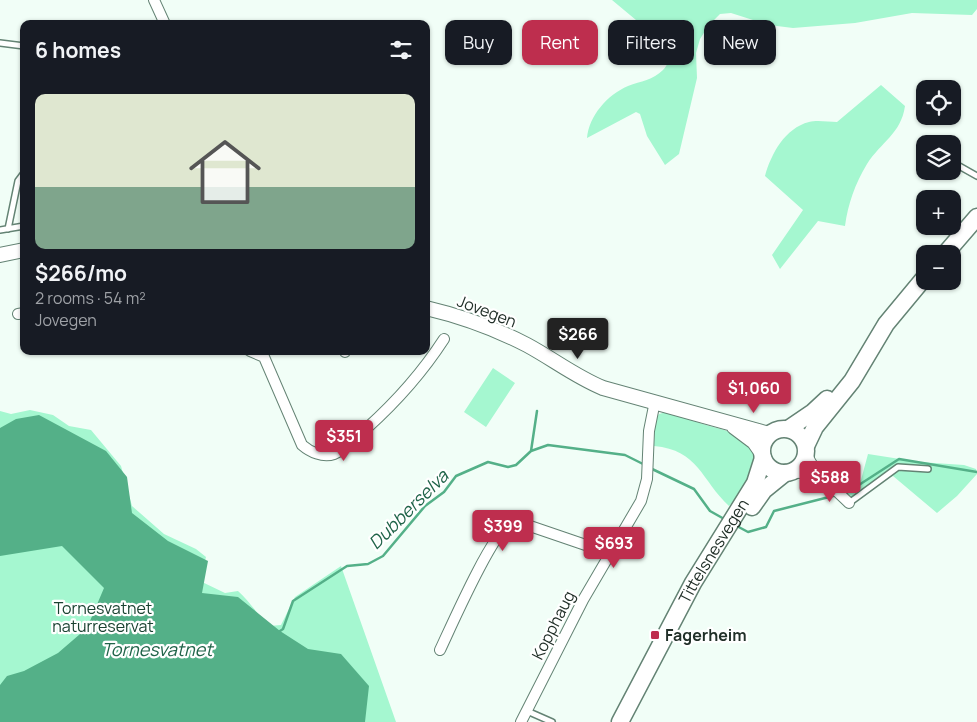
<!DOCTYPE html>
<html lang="en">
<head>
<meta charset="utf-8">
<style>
  body { margin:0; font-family:Manrope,sans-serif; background:#242831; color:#f1f3f6; height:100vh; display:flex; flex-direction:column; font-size:19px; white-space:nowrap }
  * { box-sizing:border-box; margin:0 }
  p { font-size:16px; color:#9ea1a6 }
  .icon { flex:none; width:28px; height:28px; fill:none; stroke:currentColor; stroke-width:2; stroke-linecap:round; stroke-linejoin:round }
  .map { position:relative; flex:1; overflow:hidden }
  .details { position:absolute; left:20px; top:20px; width:410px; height:335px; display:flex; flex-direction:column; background:#171b24; border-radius:10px; box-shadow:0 1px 4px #0004 }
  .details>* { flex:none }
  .top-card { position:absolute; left:445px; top:20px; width:456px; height:45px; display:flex; gap:10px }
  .buttons { position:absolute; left:916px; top:80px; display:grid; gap:10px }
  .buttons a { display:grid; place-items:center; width:45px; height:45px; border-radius:10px; background:#171b24; box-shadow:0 1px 4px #0004; font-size:25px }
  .price { position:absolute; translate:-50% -42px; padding:0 11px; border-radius:5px; background:#be2e4e; color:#fff; font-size:16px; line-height:32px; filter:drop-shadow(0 1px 2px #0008) }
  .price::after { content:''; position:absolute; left:50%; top:30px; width:15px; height:11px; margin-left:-8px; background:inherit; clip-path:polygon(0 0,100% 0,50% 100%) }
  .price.active { background:#222; color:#fff }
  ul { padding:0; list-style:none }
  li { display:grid; align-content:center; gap:10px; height:265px; padding:0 15px }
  li span { display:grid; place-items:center; height:155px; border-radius:10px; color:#555 }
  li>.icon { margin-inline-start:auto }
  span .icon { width:90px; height:90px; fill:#fffc; stroke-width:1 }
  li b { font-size:21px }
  h2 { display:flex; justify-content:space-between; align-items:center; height:60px; padding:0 15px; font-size:21px }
  .tag { padding:0 18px; border-radius:10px; background:#171b24; box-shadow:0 1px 4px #0004; font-size:18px; line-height:45px }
  .tag.active { background:#be2e4e; color:#fff }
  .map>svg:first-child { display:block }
</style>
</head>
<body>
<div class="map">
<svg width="977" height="722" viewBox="0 0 977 722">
  <rect width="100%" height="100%" fill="#f1fef7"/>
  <path fill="#a5f7d0" d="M612,0H977V9L972,15L912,13L855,23L793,28L769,25L731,13L720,14L709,25L700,39L696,53L697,78L679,154L665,165L647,136L640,114L636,112L587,138C589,116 607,95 628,86C641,81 653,80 663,70C668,65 671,55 674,49L662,36L636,20Z
    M881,85L905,106C901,134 881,142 867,164C855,184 848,204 845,226L818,221L780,269L772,255L803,210L765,176C771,154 785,128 809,122C817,120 829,122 837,122Z
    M493,368L515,383L486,427L464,412Z
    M30,410L53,415L69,426L91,430L121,466L132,506L164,534L196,549L206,557L200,581L225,593L238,591C250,602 258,615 269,626L281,625L295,597L341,566L396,722H0V411L11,414Z
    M666,412C676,414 683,416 692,420C720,432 739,426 756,457L748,484L729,506C701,480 699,450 654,446L655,420L659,414Z
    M868,454L919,462L964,465L976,469L977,474L957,496L937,513L893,476L881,481L856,501L845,491L861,480Z"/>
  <path fill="#54b088" d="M39,415L106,451L127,477L132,513L168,541L208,561L202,593L238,597L280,631L308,649L341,654L369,686L365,722H0V685L7,676L24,671L58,653L87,628L104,588L62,546L0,556V428L16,419Z"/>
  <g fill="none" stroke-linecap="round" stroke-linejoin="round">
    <path stroke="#54b088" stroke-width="2.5" d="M531,451L537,411
      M650,468L694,489L710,511L726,520
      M845,494L899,459L977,472
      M735,525L748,532L766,527L774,511L837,495
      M280,631L283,629L293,601L347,566L368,564L383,556L425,506L444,492L456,476L488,462L508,467L516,465L531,451L548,445L625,455L645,465"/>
    <defs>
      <path id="service" d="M0,43L24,46
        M952,162L977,176
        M8,229L18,181L24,173
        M0,230L24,226
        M849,503L898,467L928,469
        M527,711L552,722"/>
      <path id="minor" d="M154,0L165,24
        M18,314L24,313
        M250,351L264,357L302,445C310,452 323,458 334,454C347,449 357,437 367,428C397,401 422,373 444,339
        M345,352V351
        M806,453C815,474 833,487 849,503
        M791,472L801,473L825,483
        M440,650C450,629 491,535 508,526C514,523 520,524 527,525L609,553
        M521,722L583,600L641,501L647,479L649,431L655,401"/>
      <path id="tertiary" d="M0,255L24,250
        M426,308C460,316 496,329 527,345C553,359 576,377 603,388L769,434
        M734,427L754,442L761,452"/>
      <g id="primary">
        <path d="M945,254L977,217"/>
        <circle cx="784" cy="451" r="22"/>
        <path d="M788,429L813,412L827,399"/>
        <path d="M806,446L815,427L852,381L886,324L925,277"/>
        <path d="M752,507L764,490L785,473"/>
        <path id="s1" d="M620,722L693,583L755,483L763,458"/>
      </g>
    </defs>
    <use href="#service" stroke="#648374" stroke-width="8"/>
    <use href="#minor" stroke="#648374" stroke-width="12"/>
    <use href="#tertiary" stroke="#648374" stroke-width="16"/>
    <use href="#primary" stroke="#648374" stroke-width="19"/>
    <use href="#service" stroke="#fff" stroke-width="5"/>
    <use href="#minor" stroke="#fff" stroke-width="10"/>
    <use href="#tertiary" stroke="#fff" stroke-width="14"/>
    <use href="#primary" stroke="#fff" stroke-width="16"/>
  </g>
  <rect fill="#be2e4e" stroke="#fff" stroke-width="2" x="650" y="630" width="10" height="10" rx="2.5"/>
  <g text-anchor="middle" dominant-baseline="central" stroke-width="4.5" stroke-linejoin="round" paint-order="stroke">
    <g font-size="16" fill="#223029" stroke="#fff">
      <text transform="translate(487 311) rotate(21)">Jovegen</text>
      <text stroke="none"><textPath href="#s1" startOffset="195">Tittelsnesvegen</textPath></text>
      <text transform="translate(553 625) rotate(-63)">Kopphaug</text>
    </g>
    <g font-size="16" fill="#1a4231" stroke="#fff">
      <text x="103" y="608">Tornesvatnet<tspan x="103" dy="18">naturreservat</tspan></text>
    </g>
    <g font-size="16" font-weight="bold" fill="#223029" stroke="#fff" text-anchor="start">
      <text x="665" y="635">Fagerheim</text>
    </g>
    <g font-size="18" font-style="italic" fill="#206449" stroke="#fff">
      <text transform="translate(408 509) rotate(-45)">Dubberselva</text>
      <text x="157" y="649">Tornesvatnet</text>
    </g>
  </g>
</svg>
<div class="buttons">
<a><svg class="icon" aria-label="locate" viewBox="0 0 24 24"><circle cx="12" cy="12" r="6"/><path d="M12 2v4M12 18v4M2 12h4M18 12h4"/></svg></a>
<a><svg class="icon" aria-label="layers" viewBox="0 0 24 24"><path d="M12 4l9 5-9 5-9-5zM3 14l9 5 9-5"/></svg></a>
<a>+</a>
<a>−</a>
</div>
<b class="price active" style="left:578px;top:360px">$266</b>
<b class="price" style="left:754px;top:414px">$1,060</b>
<b class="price" style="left:344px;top:462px">$351</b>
<b class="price" style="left:830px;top:503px">$588</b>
<b class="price" style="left:503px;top:552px">$399</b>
<b class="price" style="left:614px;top:569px">$693</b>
<div class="top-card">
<a class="tag">Buy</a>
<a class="tag active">Rent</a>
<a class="tag">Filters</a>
<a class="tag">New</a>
</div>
<section class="details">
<h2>6 homes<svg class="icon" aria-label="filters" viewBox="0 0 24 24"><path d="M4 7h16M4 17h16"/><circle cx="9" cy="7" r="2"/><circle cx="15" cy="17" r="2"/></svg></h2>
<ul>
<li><span style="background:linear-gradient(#dfe7d0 60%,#7fa58c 0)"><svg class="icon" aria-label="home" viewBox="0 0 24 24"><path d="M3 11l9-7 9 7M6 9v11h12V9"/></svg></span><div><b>$266/mo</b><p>2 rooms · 54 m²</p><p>Jovegen</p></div></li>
</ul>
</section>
</div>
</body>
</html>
